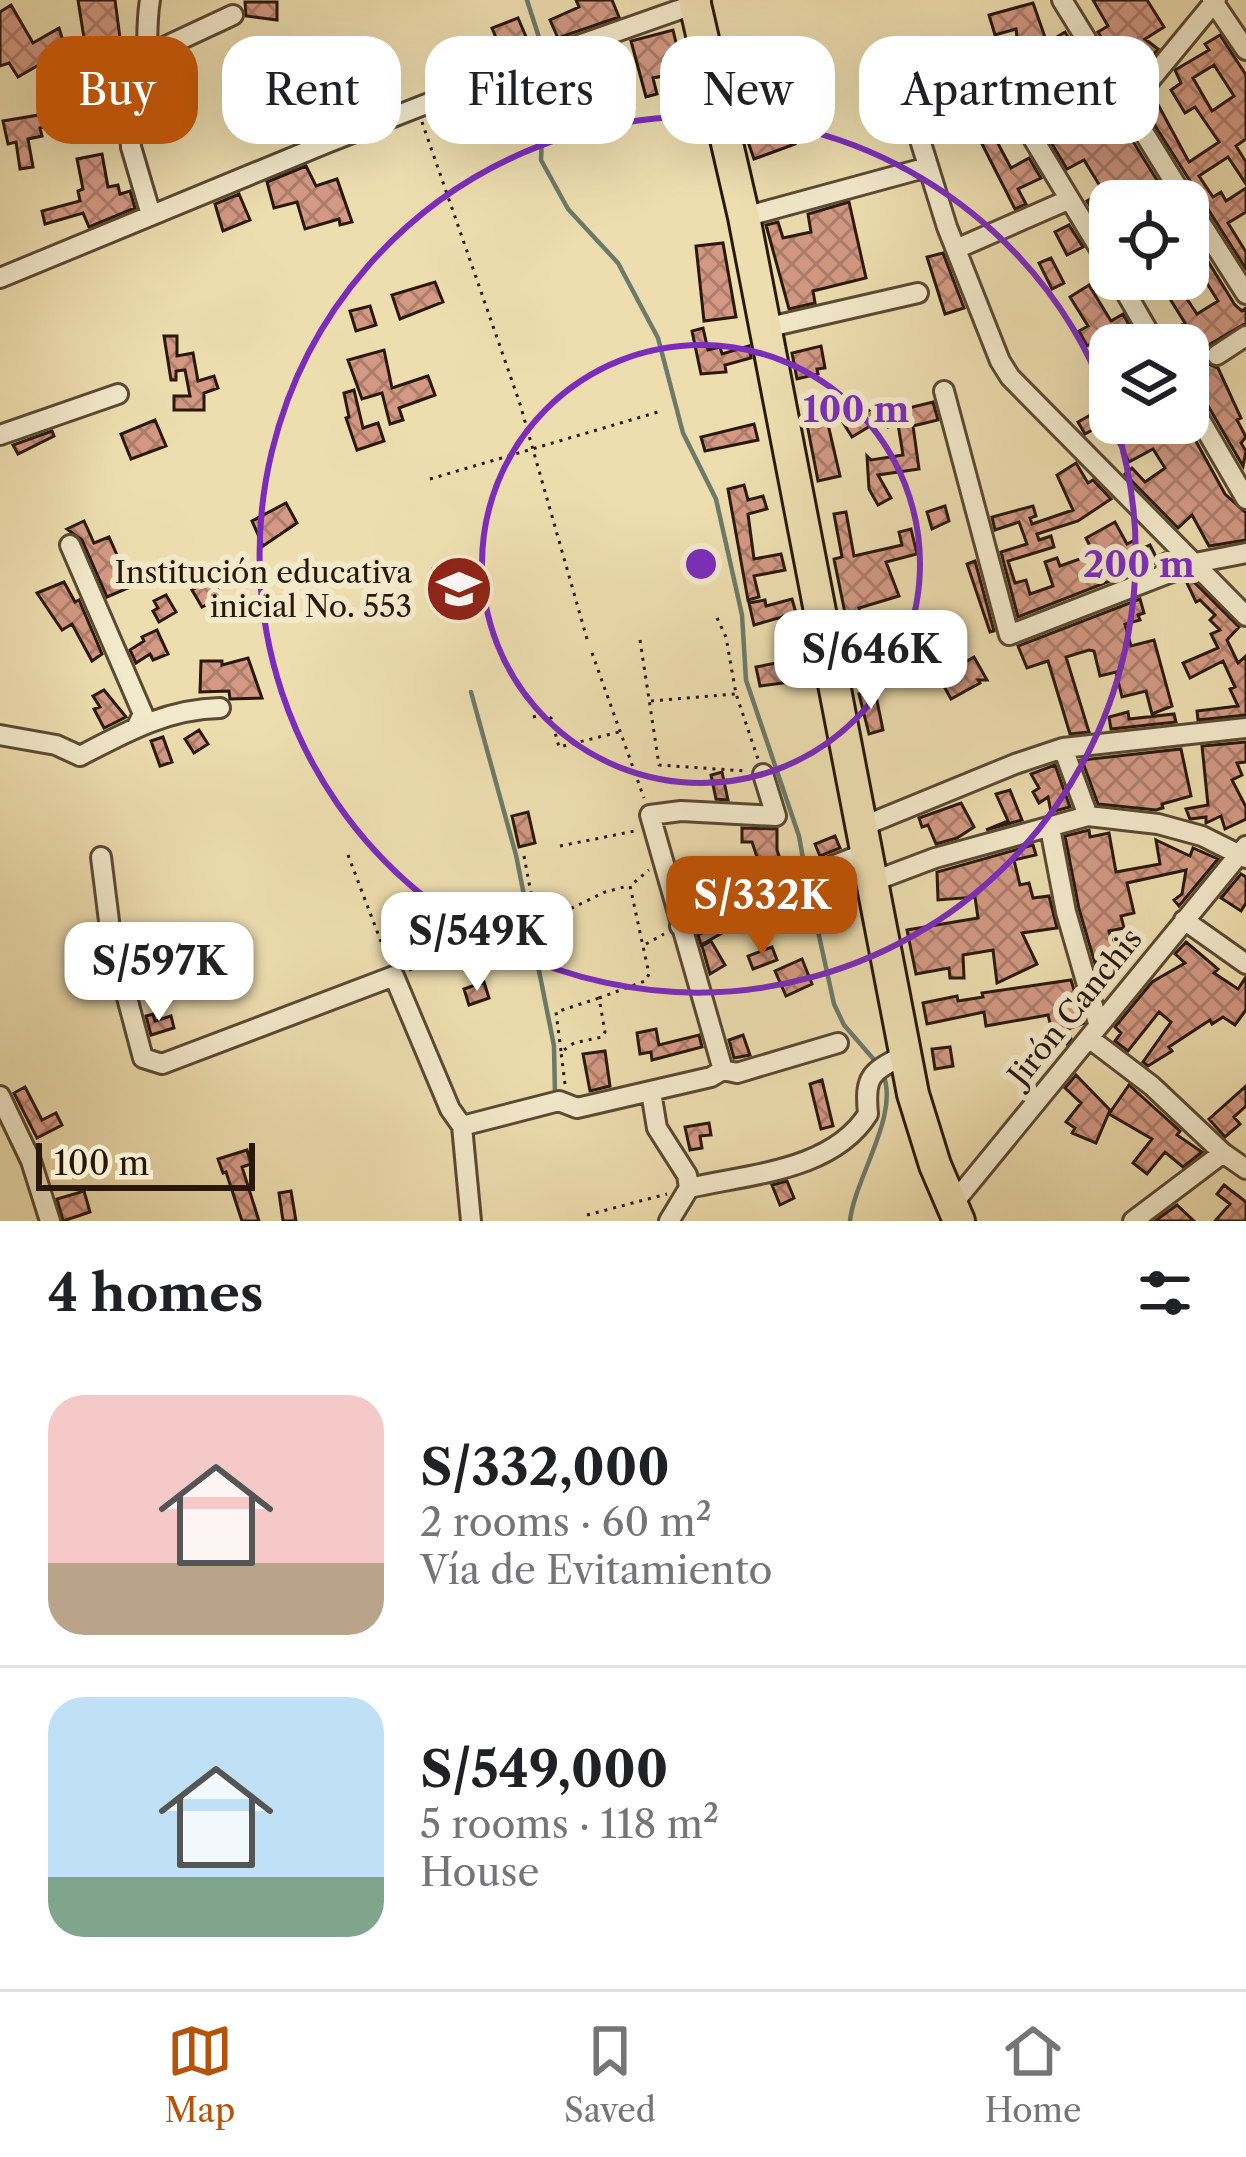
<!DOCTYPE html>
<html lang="en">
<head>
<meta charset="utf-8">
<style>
  body { margin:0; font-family:"Libre Caslon Text",serif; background:#f2f2f2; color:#202124; height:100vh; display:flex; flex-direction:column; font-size:45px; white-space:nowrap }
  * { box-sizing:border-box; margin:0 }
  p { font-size:39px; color:#757577 }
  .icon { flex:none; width:66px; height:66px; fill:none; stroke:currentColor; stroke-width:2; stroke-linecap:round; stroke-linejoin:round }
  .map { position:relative; height:1221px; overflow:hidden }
  .drawer { display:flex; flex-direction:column; background:#fff; flex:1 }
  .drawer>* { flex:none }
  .banner { position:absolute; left:36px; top:36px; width:1176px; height:108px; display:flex; gap:24px }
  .controls { position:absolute; left:1089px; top:180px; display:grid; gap:24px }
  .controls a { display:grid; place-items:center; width:120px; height:120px; border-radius:24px; background:#fff; box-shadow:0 12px 48px #0002; font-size:60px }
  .scale { position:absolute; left:36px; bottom:30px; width:219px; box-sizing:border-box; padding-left:12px; border:6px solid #29180a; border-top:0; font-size:33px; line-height:42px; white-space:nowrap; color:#29180a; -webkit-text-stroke:9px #f3e9cb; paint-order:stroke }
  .price { position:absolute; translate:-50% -102px; padding:0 27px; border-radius:24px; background:#fff; color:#222; font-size:39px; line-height:78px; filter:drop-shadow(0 3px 6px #0008) }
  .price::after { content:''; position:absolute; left:50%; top:72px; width:36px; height:27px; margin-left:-18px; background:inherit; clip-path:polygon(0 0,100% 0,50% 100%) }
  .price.active { background:#b45309; color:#fff }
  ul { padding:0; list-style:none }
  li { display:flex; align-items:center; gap:36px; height:300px; padding:0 48px }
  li+li { border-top:3px solid #e0e0e0 }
  li span { display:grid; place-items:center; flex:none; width:336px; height:240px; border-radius:36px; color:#555 }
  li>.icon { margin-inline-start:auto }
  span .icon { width:144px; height:144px; fill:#fffc; stroke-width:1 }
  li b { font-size:51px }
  h2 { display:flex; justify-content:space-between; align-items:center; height:144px; padding:0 48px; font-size:51px }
  .tag { padding:0 42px; border-radius:36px; background:#fff; box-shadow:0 12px 48px #0002; font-size:42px; line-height:108px }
  .tag.active { background:#b45309; color:#fff }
  .tab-bar { display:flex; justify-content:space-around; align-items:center; height:168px; border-top:3px solid #e0e0e0; background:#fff; font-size:33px; color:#757577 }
  .tab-bar a { display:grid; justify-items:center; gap:6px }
  .tab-bar .active { color:#b45309 }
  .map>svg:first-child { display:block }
</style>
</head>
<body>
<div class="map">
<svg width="1246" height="1221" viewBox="0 0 1246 1221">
  <defs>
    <pattern id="building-cross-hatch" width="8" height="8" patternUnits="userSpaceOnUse" patternTransform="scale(3)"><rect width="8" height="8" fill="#d39984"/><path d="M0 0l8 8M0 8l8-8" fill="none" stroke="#ab7c6a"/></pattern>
  </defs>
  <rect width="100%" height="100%" fill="#edddaf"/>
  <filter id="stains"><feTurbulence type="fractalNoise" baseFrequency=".00167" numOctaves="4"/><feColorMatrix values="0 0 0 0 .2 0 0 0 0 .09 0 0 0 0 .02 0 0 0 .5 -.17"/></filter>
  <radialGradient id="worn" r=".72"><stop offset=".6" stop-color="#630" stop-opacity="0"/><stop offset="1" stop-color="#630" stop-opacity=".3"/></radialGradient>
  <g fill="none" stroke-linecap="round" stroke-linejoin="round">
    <path stroke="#6c7a6a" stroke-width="4.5" d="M527,0L543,50
      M545,61L541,160L568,209L618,263L658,338L683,433L716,499L742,615L746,680L799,836L805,870
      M471,692L516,855L554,1046L555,1096
      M807,881L834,1004L844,1025L876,1062
      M850,1221C854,1179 902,1112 882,1072"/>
  </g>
  <path fill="url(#building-cross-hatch)" stroke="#29180a" stroke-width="3" fill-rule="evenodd" d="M78,0H115L120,38L99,39L100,56L87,57Z
    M576,0H612L619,17L558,38L550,20L579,7Z
    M1093,0H1147L1164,27L1145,39L1158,49L1151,58L1148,54L1136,60L1141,70L1130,84L1098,32L1108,26Z
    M245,2H277V20L246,16Z
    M1033,3L1047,43L1065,32L1170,201H1110V240L1087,201L1103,191L1084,160L1067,169L1052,144L1068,134L1064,127L1069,124L1057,104L1052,108L1019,56L1016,29L995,35L989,15Z
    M11,5L33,43L59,28L65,47L53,50L56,55L18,77L9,63L0,66V12Z
    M518,18L530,46L497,62L490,43L497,40L492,28Z
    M673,30L683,72L653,78L657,94L646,97L631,41Z
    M1220,35L1246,75V139L1236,146L1246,162V184L1228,157L1199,176L1213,197L1221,192L1226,201L1246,188V212L1228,223L1246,252V269L1145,110L1154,97L1189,162L1219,142L1195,107L1185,113L1171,90L1181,83L1175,70L1209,50L1205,44ZM1214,65L1234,96L1212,111L1193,78Z
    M947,69L961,91L951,97L937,76Z
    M830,92L832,104L786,114L795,144L754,159L746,136L773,127L765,99L778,95L780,102Z
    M56,112L59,124L40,128L42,136L28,139L33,167L20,169L16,142L8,144L3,121Z
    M987,123L1011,168L1029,158L1041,178L1018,189L1026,204L1015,209L975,130Z
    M102,154L108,187L118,185L120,194L130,191L135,208L89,227L83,213L45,224L42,211L80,201L78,191L83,189L77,159Z
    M306,166L316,186L337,179L352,222L340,225L339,219L305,229L297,202L274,208L267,182Z
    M239,194L250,220L223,231L215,204Z
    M849,202L866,278L813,291L815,303L789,309L766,225L778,222L783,238L811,232L808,214Z
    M1069,225L1083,247L1067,255L1055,232Z
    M1196,242L1235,305L1242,311L1246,308V323L1210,344L1204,355L1206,363L1218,368L1241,418L1237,420L1246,437L1241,443L1246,451L1243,466L1200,392L1188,386V336L1179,342L1172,331L1185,323L1165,291L1177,284L1197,314L1218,301L1196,266L1188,272V247Z
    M723,243L736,317L704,321L696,246Z
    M943,253L964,308L945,314L927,257Z
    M1051,258L1064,283L1052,289L1039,263Z
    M435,282L443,302L400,319L392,295Z
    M1089,285L1111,321L1123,314L1132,330L1110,344V366L1096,341L1087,346L1079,331L1088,326L1070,297Z
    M370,306L376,325L356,331L350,311Z
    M703,328L708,350L720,347L722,354L749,346L751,358L725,365L726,372L701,374L692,331Z
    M164,336H177V356L193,353L198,381L214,376L218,388L204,393V410H174V396H190L185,370L176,371V380H171Z
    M821,346L825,368L817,369L818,374L797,379L792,353Z
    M384,350L392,388L428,376L435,395L399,408L403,420L390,424L382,393L362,399L348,360Z
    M354,390L363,428L378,423L384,441L357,450L346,418L349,417L344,393Z
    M933,402L938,420L913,426L919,469L878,475L891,498L878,505L869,489L867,456L871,460L903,455L898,424L888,427L885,417L852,437L839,416L849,410L855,419L881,403L888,413Z
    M1110,404L1105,423L1085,434L1078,422Z
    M155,420L166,446L131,459L121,434Z
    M827,420L840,476L818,481L807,424Z
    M1125,423H1186L1225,494L1246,513V540L1209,546L1192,515L1178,528L1125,474L1132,468L1145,482L1165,468L1153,449L1129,462L1119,444L1132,437Z
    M754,424L758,440L705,451L701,437Z
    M52,431L54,436L18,454L13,445Z
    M1076,463L1088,483L1093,480L1111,499L1078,521L1037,534L1039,540L1051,536L1054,547L1008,561L1015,583L1026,580L1030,594L1053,586L1045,562L1057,558L1060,566L1094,554L1086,538L1115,522L1127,544L1135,540L1139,550L1150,545L1156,557L1164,553L1169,558L1018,617L1001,552L1027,544L1019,522L995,530L992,517L1033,506L1036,516L1030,518L1032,524L1073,510L1057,475Z
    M744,485L748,500L763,496L767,509L748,514L754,559L781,554L785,570L754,576L759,597L748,600L728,489Z
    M286,503L297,523L263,546L252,521Z
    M945,506L949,521L932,529L927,512Z
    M846,512L854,556L902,545L899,532L911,529L917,554L886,562L899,596L859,608L869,644L884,641L887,663L856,667L834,559L842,557L834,514Z
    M84,521L94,543L109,537L125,573L135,585L107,597L82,540L67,529Z
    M975,561L994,631L990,632L967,564Z
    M462,563L466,583L438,589L433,569Z
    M213,578L223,602L211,609L208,604L202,607L192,590Z
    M1191,579L1239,627L1227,640L1238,663L1246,656V715L1198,720L1197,711L1238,706L1230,689L1235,687L1223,661L1190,678L1183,663L1218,648L1211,634L1220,630L1210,620L1215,615L1200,600L1196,602L1186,581Z
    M64,582L75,602L79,600L102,654L92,661L72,624L62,630L37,593Z
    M166,595L176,612L159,622L153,611L158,608L154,601Z
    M792,599L796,613L754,625L749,603L765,600L766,606Z
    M1140,599L1144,613L1138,615L1140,620L1125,624L1131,646L1154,640L1172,706L1152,714L1146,691L1122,697L1116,672L1100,676L1094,651L1089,650L1066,657L1089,732L1070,734L1048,661L1027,668L1018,646Z
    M157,630L168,654L153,660L150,654L136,663L130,650L144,641L142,637Z
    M923,655L932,670L893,674Z
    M974,657L987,680H978L980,683L951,699L939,677Z
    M248,658L262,698L230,699L229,691L200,692L201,661H222V665Z
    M802,658L806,680L760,686L756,667Z
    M104,690L126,717L104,728L94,709L100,707L93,696Z
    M875,691L883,730L869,734L859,694Z
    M1128,712L1129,719L1174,714L1176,722L1111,729L1109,717Z
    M199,730L208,744L194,753L185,739Z
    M163,737L172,762L160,766L151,741Z
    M1246,742V762L1237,763L1242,775L1232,780L1246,807V819L1225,829L1221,816L1206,823V817L1190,819L1186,809L1208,805L1202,746Z
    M1181,749L1191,796L1162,804L1163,808L1156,810L1098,804L1082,760Z
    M1055,765L1070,807L1051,812L1048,797L1039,803L1033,792L1039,788L1031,774Z
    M722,772L728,800L716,799L711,775Z
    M1010,790L1022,820L986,830L1008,821L996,794Z
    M961,803L974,827L957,838L936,844L928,825L922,827L919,818Z
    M528,812L535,843L519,847L512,816Z
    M742,828L777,829V850L784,871L764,878L761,872L746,878L740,867L758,860L752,842H742Z
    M1089,830L1090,837L1109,833L1116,872L1160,864L1156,840L1190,856L1193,848L1218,859L1179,906L1174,900L1182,894L1186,870L1127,883L1134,913L1121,916L1124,928L1109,931L1114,951L1097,955L1099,977L1079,909L1065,836Z
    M835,836L840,848L820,856L815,844Z
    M1033,845L1036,855L1014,860L1020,885L1029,883L1033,898L1049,896L1057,928L1022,933L1037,964L997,983L993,950L963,955L964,978H950L949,968L916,974L907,930L978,918L975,897L938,900L937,872Z
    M1241,874L1246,877V903L1241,911L1221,898Z
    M849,880L853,904L831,908L827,884Z
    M514,911L519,935L494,940L492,926L499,925L497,914Z
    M725,923L729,929L701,945L698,935Z
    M711,941L725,965L710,974L702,946Z
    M1186,942L1218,969L1214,973L1238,989L1246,977V1010L1235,1025L1223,1017L1212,1024L1210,1020L1169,1047L1172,1051L1148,1066L1143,1062L1171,1022L1159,1012L1128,1051L1115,1041L1121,1033L1115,1027L1152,982L1185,963L1175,954Z
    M772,947L777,960L753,969L748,956Z
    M802,959L812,984L786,996L775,971Z
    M1071,980L1084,1023L1068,1029L1071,1039L1067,1044L1052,1031L1048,1015L986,1026L984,1012L927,1024L923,1003L957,996L958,1001L983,997L982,993Z
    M484,982L489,998L469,1005L464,989Z
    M153,1014L155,1021L171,1016L174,1028L151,1035L146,1016Z
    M656,1029L659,1045L699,1035L702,1047L652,1060L651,1052L640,1054L637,1033Z
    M743,1035L750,1055L734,1058L729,1040Z
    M950,1047L953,1066L935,1069L932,1049Z
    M605,1051L610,1086L590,1091L583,1054Z
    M1076,1075L1110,1110L1096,1143L1072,1133L1075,1128L1066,1122L1081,1103L1065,1088Z
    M822,1080L833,1126L821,1129L810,1084Z
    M1129,1085L1180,1131L1177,1135L1202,1152L1183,1167L1165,1152L1147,1174L1133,1163L1152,1139L1109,1114Z
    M1246,1086V1106L1234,1117L1240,1124L1225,1137L1209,1119Z
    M25,1087L42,1120L56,1113L62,1125L37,1138L14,1093Z
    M709,1123L711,1135L700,1136L702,1148L690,1150L685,1127Z
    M247,1150L251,1164L242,1167L259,1221H242L226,1172L223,1173L218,1159Z
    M787,1181L794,1198L780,1205L772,1185Z
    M1224,1185L1246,1202V1221H1215L1230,1204L1217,1194Z
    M84,1191L90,1212L63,1221L57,1199Z
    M291,1191L296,1221H283L279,1193Z
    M1177,1205L1194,1221H1155Z"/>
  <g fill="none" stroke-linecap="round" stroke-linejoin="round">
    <defs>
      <path id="minor" d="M150,0C143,38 155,81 129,112L131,147L151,215
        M1062,0L1186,201
        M1212,0L1246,50
        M145,56L233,15
        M903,85L947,227L1000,361L1010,377L1246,616
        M1005,92L1110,266
        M1127,108L1216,0
        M1188,203L1246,294
        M744,217L928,167
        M956,249L1068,200
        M0,278L327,143L556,53L701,2
        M1118,279L1156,345
        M765,328L918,293
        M1217,355L1246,336
        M944,391L1009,635L1195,563L1246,553
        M1188,399L1246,499
        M0,435L118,394
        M70,545L143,714L137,726
        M0,735L56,745L80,756C126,732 167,709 220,708
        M1063,748L1088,816
        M763,774L776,816L681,811L650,815L723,1070L737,1073L838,1043
        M861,827L1015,764L1063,748L1246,728
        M1050,828L1066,912L1098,1023
        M101,857L111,937L143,1058L162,1064L394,976L450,1109L462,1126L559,1101L577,1108L711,1077L723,1070
        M874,881L935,858L1088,816L1158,824L1202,836L1246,858
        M1184,920L1246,964
        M680,926L865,853
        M1089,1038L1152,1086L1223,1153L1246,1169
        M651,1092L657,1128L687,1175L689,1188L669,1221
        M0,1096L31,1161L50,1221
        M462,1126L471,1221
        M689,1188C749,1174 832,1171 868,1114C864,1074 872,1072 906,1054
        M951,1206L1246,846
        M1133,1221L1223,1153"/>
      <path id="trunk" d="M694,0L744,217L913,1094L935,1165L959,1221"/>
    </defs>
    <use href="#minor" stroke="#5a4933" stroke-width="24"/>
    <use href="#trunk" stroke="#29180a" stroke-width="36"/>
    <path stroke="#29180a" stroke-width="3" stroke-dasharray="3 6" stroke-linecap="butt" d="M422,122L520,404L587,639
      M430,479L658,412
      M717,618L726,637L736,694L758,759
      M640,640L659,765L745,771
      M592,653L644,798
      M651,701L736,694
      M533,717L545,714L551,718L559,747L619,732
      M560,846L635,831
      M348,855L388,960
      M524,856L537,925L605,892L628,886
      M646,944L664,934
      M409,970L483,944
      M561,1051L556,1012L599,998
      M565,1084L561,1052L574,1043L602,1037L605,1032L599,998L645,981L649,974L630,886L649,870
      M587,1215L667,1194"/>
    <use href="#minor" stroke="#f3e9cb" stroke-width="18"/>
    <use href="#trunk" stroke="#edddaf" stroke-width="30"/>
  </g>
  <g fill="none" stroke="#7b2cbf" stroke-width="6">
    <circle cx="701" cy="564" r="219"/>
    <path d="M1116 425A438 438 0 1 1 1110 407"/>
  </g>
  <defs>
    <symbol id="school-disc" viewBox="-11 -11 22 22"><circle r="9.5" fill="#8f2418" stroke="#f3e9cb"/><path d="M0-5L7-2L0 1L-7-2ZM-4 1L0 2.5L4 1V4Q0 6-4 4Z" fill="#fff"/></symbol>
  </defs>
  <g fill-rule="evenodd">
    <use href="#school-disc" x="421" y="551" width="76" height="76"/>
  </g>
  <g text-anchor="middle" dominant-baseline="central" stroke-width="12" stroke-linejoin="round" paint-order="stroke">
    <g font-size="30" fill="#29180a" stroke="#f3e9cb" text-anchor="end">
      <text x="412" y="572">Institución educativa<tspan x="412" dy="34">inicial No. 553</tspan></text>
    </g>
    <g font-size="30" fill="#29180a" stroke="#f3e9cb">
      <text transform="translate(1075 1007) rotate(-51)">Jirón Canchis</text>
    </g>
  </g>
  <circle cx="701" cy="564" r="18" fill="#7b2cbf" stroke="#f3e9cb" stroke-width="6"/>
  <g font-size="36" text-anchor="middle" font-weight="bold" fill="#7b2cbf" stroke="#f3e9cb" stroke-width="12" stroke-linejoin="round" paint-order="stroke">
    <text x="856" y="422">100 m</text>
    <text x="1139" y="577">200 m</text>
  </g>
  <rect width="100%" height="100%" filter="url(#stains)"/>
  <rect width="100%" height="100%" fill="url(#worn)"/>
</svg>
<div class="controls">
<a><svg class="icon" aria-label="locate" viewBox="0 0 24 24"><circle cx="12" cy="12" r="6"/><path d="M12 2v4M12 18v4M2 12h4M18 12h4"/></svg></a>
<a><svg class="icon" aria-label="layers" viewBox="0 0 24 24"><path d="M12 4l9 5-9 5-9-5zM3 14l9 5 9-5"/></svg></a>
</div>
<div class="scale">100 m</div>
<b class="price" style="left:871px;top:712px">S/646K</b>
<b class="price active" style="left:762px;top:958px">S/332K</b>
<b class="price" style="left:477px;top:994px">S/549K</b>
<b class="price" style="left:159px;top:1024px">S/597K</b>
<div class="banner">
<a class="tag active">Buy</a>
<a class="tag">Rent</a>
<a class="tag">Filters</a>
<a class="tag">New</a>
<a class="tag">Apartment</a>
</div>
</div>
<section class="drawer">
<h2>4 homes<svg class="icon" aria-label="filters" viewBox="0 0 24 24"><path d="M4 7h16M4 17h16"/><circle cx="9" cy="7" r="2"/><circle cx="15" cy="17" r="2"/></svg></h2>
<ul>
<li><span style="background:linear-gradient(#f6c9c9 70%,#b9a48a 0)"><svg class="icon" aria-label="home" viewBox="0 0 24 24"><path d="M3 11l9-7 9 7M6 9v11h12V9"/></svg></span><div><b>S/332,000</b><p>2 rooms · 60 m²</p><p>Vía de Evitamiento</p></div></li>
<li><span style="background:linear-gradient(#bfe0f5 75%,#7fa58c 0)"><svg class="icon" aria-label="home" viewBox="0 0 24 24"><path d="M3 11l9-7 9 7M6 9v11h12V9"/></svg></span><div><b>S/549,000</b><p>5 rooms · 118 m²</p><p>House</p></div></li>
</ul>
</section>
<nav class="tab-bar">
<a class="active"><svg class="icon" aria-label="map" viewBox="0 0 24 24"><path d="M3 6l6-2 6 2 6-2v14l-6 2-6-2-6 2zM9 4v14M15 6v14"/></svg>Map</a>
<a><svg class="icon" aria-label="saved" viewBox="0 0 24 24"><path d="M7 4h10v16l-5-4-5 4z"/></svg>Saved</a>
<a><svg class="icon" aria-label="home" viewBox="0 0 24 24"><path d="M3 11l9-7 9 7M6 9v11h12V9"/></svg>Home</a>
</nav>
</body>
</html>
